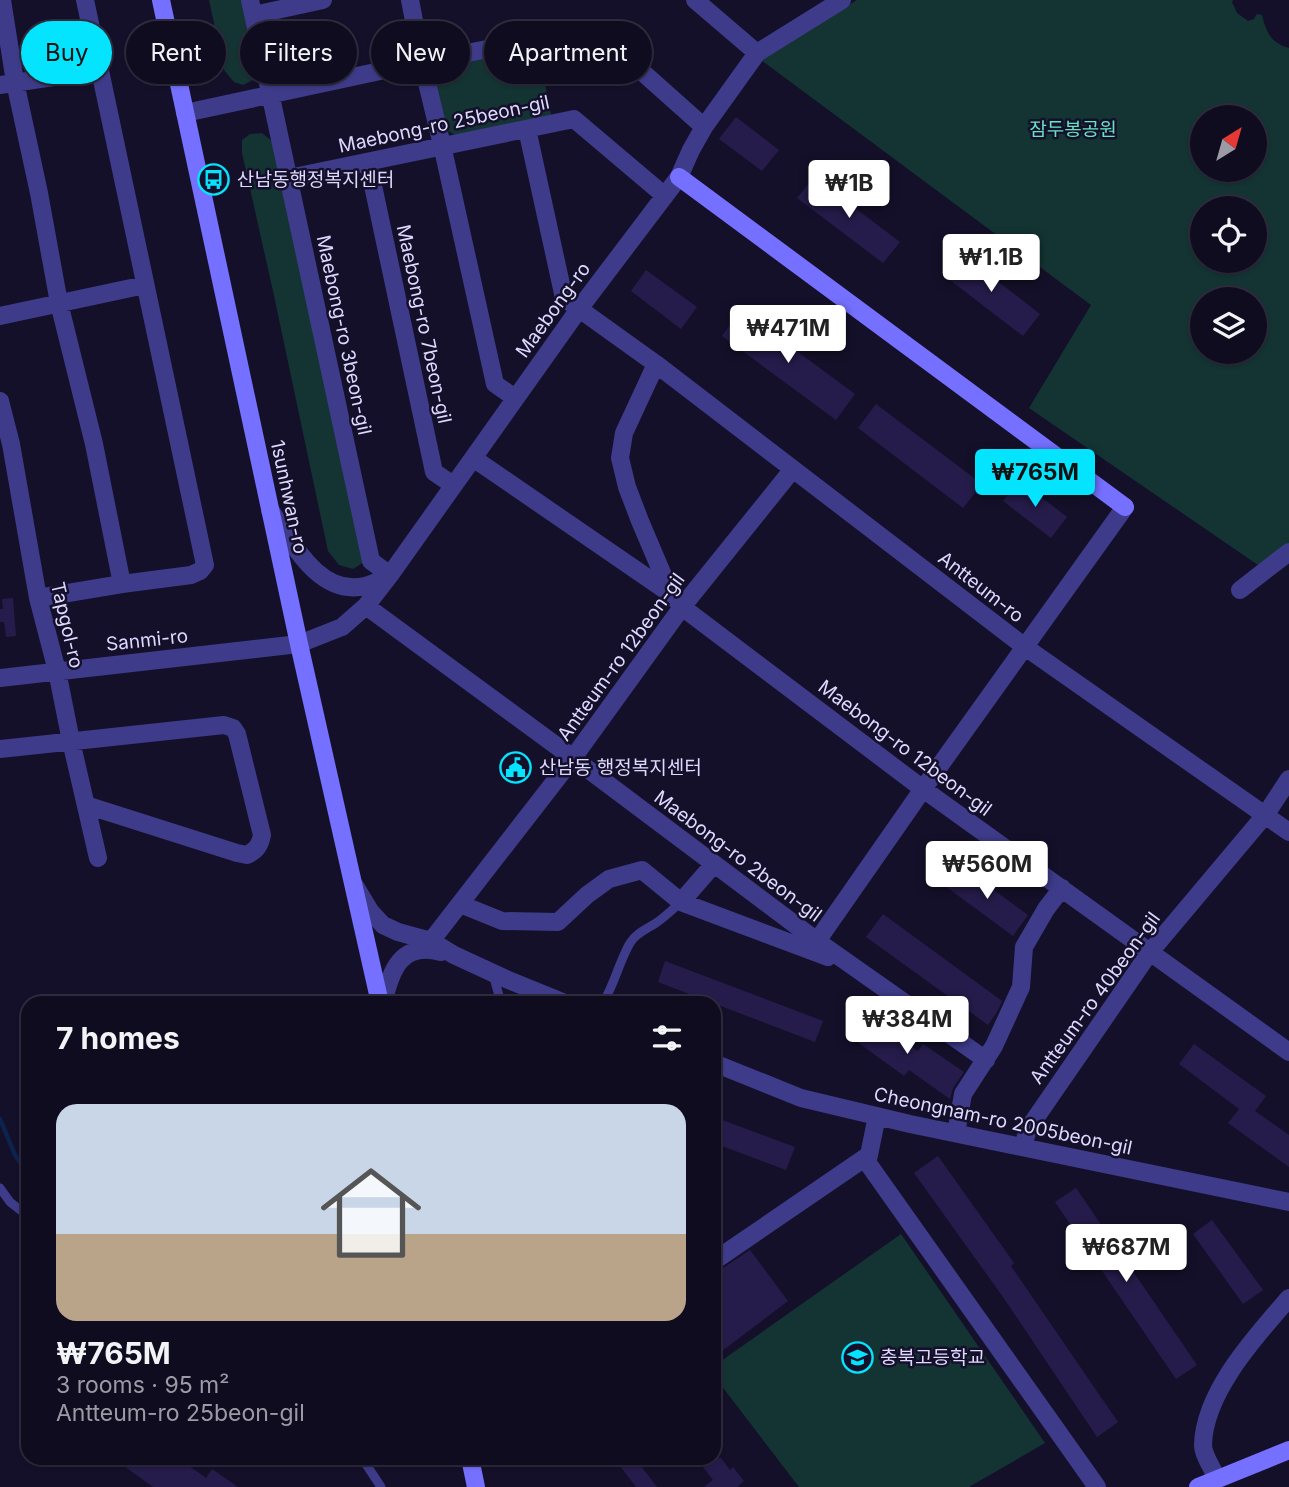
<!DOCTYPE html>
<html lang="en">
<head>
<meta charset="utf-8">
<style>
  body { margin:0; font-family:Inter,"Noto Sans KR",sans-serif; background:#191529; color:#f1f3f6; height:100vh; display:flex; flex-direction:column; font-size:26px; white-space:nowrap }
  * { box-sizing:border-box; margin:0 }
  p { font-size:23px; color:#9c9ba5 }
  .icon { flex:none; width:38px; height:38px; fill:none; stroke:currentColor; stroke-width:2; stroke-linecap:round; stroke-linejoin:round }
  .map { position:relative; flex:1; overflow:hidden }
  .details { position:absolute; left:21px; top:996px; width:700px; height:469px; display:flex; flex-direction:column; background:#100c20; border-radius:21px; box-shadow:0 2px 5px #0004,0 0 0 2px #302c3e }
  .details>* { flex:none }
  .hud { position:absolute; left:21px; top:21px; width:700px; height:63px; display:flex; gap:14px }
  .needle { width:46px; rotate:37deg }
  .fabs { position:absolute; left:1190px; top:105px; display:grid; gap:14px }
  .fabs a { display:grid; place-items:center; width:77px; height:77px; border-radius:50%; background:#100c20; box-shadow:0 2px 5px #0004,0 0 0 2px #302c3e; font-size:35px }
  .price { position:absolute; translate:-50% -60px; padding:0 16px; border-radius:7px; background:#fff; color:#222; font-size:23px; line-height:46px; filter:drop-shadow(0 2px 4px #0008) }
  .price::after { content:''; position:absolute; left:50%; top:42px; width:21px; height:16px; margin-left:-10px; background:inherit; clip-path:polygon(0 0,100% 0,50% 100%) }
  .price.selected { background:#05e4ff; color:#111 }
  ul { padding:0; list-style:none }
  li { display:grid; align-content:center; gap:14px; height:371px; padding:0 35px }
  li span { display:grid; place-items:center; height:217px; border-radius:21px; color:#555 }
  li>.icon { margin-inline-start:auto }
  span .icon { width:126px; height:126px; fill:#fffc; stroke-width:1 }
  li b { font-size:30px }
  h2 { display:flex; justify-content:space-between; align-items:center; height:84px; padding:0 35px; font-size:30px }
  .pill { padding:0 24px; border-radius:32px; background:#100c20; box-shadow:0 2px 5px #0004,0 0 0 2px #302c3e; font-size:24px; line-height:63px }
  .pill.selected { background:#05e4ff; color:#111 }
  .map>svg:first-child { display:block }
</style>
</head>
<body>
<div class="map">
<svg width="1289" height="1487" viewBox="0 0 1289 1487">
  <rect width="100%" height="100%" fill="#15102a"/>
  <path fill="#133433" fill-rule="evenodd" d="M209,0H245L258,74L251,81L243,85L234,82L224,70Z
    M857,0H1233L1232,2L1237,13L1248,21L1254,19L1257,14L1262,15C1266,32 1271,43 1289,48V558L1258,565L1029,408L1091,305L761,60ZM1202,117H1255V170H1202ZM1202,208H1255V261H1202ZM1202,299H1255V352H1202Z
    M537,44L552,119L455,135L446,130L431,70L435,63Z
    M262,133L277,145L364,562L353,569L339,565L328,551L273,291L242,153V140L250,134Z
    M901,1234L1045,1443L969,1487H799L714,1376V1366Z"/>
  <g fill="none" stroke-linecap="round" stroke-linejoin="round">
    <path stroke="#0c234d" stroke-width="4.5" d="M0,1119L15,1155L28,1173"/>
  </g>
  <path fill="#261c4b" d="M736,117L779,150L762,171L719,139Z
    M814,177L900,242L883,263L797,198Z
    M959,251L1040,314L1023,336L942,274Z
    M646,270L697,307L681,329L631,291Z
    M741,310L855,394L836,420L722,336Z
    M876,404L982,484L963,508L858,428Z
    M1019,480L1067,517L1051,538L1003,501Z
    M13,598L16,636L6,637L4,622H0V609H3L2,599Z
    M960,865L1028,915L1013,936L945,886Z
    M883,914L1002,1001L997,1012L988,1025L866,937Z
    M665,961L823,1021L815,1042L658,982Z
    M864,1014L918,1051L923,1044L964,1072L953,1088L950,1099L909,1070L904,1076L849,1036Z
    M1194,1044L1266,1096L1255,1111L1289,1135V1167L1228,1123L1239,1109L1179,1064Z
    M714,1117L795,1147L786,1170L714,1143Z
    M938,1156L1014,1263L1011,1266L1118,1422L1097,1437L1003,1297L914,1173Z
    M1076,1188L1197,1365L1176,1379L1055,1202Z
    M1212,1220L1263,1290L1243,1304L1193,1234Z
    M750,1250L788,1301L714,1357V1272L720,1270Z
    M113,1458H178L206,1478L212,1469L238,1487H153Z
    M614,1458H635L657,1487H636Z
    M696,1458H721L730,1470L733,1467L744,1481L737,1487H704L713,1480Z"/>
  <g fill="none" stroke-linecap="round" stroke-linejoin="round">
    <path stroke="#3e3b8a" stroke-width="9" d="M493,974L501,1003
      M603,1003C615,983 619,962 630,943C636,933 647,929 656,923C665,917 673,909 681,902
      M0,1188L10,1202L28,1216
      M362,1458L381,1487"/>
    <path stroke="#3e3b8a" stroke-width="18" d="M2,0L15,82L39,193L59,303L94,444L122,584
      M250,0L371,561L390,575C382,579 374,584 365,586C318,597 292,541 270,510
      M410,0L422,62L442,145L495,384L515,398
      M695,0L757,53
      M254,15L323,0
      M0,85L100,70
      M185,113L422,62L593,28L704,127
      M527,129L564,298L656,364L1025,647L1289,832
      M368,162L434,472L453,485
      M289,178L574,119L665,196
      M0,316L145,285
      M656,364L624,433L620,458L627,487L640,521L671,594
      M0,401L11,444L38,598L57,671L71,741L98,858
      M473,458L671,594L682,607L923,789L1289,1052
      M1240,590L1289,552
      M38,598L122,584L191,575L200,571L205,565L85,0
      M366,606L573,758L817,941L986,1060
      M0,678L299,644L342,627L366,606L390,575L579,309L679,177L691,150L704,127L757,53L842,0
      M0,749L224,725L233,728L237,734L262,835C260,845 257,850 247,855L237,853L86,805
      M355,886L370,911L383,925L398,932L431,941L454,955L506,979L565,1003
      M681,902L714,864
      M460,904L502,921L558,922L587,895L609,879L642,870L681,902L828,957
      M431,941L573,758L682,607L793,469
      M817,941L923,789L1125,507
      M383,1003C391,970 401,941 441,952
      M714,1063L801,1098L910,1124L1289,1202
      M956,1133L963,1094L994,1046L1021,987L1024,947L1046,909L1062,888
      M1023,1147L1028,1129L1150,952L1266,814L1289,779
      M869,1155L867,1162L1097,1487
      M714,1261L869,1155L877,1116
      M1217,1479C1213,1469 1203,1455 1203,1445C1204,1392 1256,1336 1289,1298"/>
    <path stroke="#7570ff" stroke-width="18" d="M161,0L299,644L380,1003
      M679,177L1125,507
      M470,1458L476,1487
      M1198,1487L1289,1450"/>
  </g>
  <defs>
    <symbol id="bus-ring" viewBox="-11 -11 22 22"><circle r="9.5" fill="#15102a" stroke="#05e4ff" stroke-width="1.5"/><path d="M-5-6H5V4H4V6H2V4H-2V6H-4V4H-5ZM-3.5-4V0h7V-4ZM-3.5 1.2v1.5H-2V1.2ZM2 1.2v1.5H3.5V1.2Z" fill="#05e4ff"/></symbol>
    <symbol id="civic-ring" viewBox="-11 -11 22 22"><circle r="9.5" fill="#15102a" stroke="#05e4ff" stroke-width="1.5"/><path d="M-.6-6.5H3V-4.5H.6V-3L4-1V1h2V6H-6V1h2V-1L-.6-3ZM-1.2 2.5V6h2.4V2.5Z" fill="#05e4ff"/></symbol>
    <symbol id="school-ring" viewBox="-11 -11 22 22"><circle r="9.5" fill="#15102a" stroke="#05e4ff" stroke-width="1.5"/><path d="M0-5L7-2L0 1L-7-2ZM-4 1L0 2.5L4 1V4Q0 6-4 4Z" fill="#05e4ff"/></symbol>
  </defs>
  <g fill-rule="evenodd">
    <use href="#bus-ring" x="196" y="162" width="35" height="35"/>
    <use href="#civic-ring" x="498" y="750" width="35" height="35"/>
    <use href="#school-ring" x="840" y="1340" width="35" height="35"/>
  </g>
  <g text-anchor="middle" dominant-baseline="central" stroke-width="5" stroke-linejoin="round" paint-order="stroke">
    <g font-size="19" fill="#ded9ff" stroke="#15102a">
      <text transform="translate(444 124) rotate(-12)">Maebong-ro 25beon-gil</text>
      <text transform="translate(553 310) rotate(-54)">Maebong-ro</text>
      <text transform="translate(424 324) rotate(78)">Maebong-ro 7beon-gil</text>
      <text transform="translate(344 335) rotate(78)">Maebong-ro 3beon-gil</text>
      <text transform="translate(289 497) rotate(78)">1sunhwan-ro</text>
      <text transform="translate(981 587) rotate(38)">Antteum-ro</text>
      <text transform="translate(67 625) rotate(77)">Tapgol-ro</text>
      <text transform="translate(147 640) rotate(-6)">Sanmi-ro</text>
      <text transform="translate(621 657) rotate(-54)">Antteum-ro 12beon-gil</text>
      <text transform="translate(905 748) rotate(37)">Maebong-ro 12beon-gil</text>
      <text transform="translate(738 856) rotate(37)">Maebong-ro 2beon-gil</text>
      <text transform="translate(1095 998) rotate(-54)">Antteum-ro 40beon-gil</text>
      <text transform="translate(1003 1121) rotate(12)">Cheongnam-ro 2005beon-gil</text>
    </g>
    <g font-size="19" fill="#62e3c3" stroke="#15102a">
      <text x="1073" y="129">잠두봉공원</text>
    </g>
    <g font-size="19" fill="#ded9ff" stroke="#15102a" text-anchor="start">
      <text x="237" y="179">산남동행정복지센터</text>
      <text x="539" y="767">산남동 행정복지센터</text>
      <text x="880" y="1357">충북고등학교</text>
    </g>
  </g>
</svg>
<div class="fabs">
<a><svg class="needle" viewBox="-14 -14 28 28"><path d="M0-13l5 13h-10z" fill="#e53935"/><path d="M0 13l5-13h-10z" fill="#9c9ba5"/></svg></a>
<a><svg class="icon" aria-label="locate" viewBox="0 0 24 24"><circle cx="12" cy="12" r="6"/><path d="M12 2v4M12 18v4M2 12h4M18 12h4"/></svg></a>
<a><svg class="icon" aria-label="layers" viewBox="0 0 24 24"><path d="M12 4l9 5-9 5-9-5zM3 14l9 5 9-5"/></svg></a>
</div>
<b class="price" style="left:849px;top:220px">₩1B</b>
<b class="price" style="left:991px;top:294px">₩1.1B</b>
<b class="price" style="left:788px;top:365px">₩471M</b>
<b class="price selected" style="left:1035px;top:509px">₩765M</b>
<b class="price" style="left:987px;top:901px">₩560M</b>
<b class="price" style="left:907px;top:1056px">₩384M</b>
<b class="price" style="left:1126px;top:1284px">₩687M</b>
<div class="hud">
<a class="pill selected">Buy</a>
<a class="pill">Rent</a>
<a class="pill">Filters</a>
<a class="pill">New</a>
<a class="pill">Apartment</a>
</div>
<section class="details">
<h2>7 homes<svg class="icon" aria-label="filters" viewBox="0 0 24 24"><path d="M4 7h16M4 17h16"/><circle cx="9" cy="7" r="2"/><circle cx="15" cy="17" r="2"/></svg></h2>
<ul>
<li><span style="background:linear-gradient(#c9d6e8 60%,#b9a48a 0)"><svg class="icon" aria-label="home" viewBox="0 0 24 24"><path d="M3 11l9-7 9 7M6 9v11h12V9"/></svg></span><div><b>₩765M</b><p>3 rooms · 95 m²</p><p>Antteum-ro 25beon-gil</p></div></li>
</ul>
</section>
</div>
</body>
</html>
